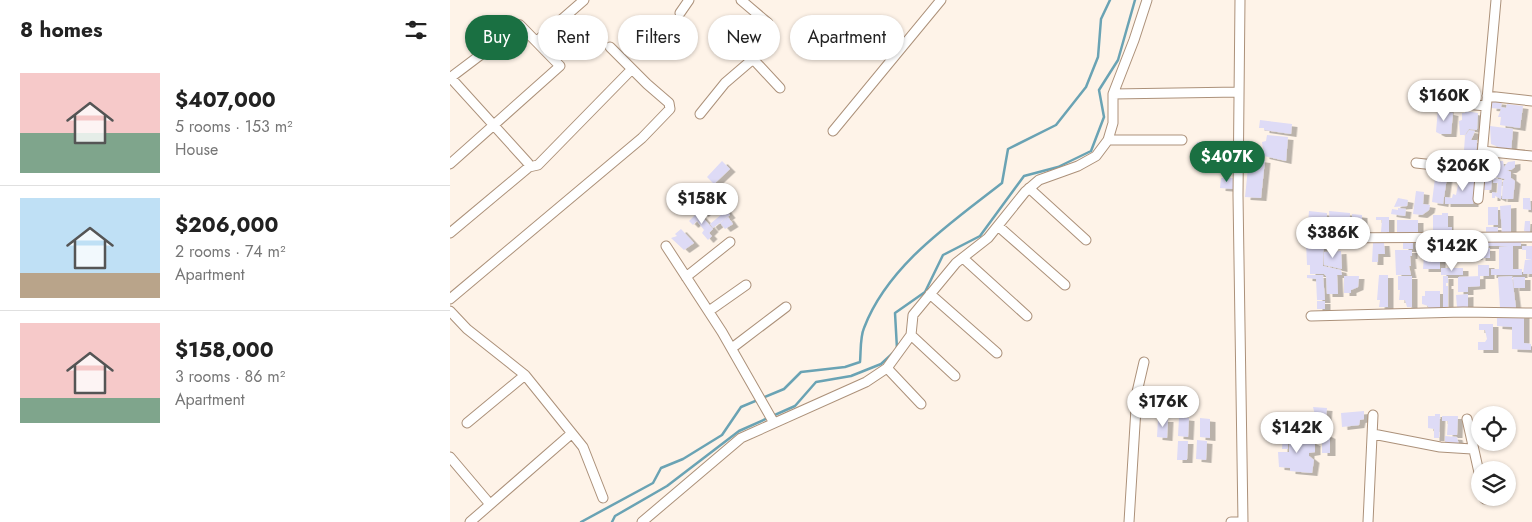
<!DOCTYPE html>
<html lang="en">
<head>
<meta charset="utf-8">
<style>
  body { margin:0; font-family:Jost,sans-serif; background:#f6f6f6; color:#222; height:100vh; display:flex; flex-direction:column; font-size:19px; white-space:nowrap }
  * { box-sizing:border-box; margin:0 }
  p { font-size:16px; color:#767676 }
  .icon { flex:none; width:28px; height:28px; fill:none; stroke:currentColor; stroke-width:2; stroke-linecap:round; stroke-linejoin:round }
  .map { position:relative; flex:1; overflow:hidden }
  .panel { display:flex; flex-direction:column; background:#fff; width:450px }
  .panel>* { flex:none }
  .top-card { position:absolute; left:15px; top:15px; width:475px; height:45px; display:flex; gap:10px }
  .controls { position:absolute; left:1021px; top:406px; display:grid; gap:10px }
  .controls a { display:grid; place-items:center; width:45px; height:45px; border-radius:50%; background:#fff; box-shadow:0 1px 4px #0004; font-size:25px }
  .price { position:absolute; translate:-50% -42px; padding:0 11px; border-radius:18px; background:#fff; color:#222; font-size:16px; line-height:32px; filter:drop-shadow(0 1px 2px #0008) }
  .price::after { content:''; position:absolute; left:50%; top:30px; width:15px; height:11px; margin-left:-8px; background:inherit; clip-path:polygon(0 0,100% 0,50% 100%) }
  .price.active { background:#1a7042; color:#fff }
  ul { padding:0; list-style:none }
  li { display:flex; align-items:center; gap:15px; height:125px; padding:0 20px }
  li+li { border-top:1px solid #e0e0e0 }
  li span { display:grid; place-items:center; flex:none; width:140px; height:100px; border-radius:0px; color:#555 }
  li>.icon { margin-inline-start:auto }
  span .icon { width:60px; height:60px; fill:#fffc; stroke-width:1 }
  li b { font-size:21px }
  h2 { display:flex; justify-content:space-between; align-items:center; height:60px; padding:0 20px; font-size:21px }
  .chip { padding:0 18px; border-radius:22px; background:#fff; box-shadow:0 1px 4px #0004; font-size:18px; line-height:45px }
  .chip.active { background:#1a7042; color:#fff }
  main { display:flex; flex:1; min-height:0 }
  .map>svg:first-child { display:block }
</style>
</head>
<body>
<main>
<section class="panel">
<h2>8 homes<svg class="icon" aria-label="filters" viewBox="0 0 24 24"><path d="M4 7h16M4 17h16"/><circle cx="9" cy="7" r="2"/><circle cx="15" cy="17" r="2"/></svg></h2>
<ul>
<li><span style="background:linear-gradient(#f6c9c9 60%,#7fa58c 0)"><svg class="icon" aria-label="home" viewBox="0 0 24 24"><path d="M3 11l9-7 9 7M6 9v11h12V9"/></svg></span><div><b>$407,000</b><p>5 rooms · 153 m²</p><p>House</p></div></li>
<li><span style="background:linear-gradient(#bfe0f5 75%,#b9a48a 0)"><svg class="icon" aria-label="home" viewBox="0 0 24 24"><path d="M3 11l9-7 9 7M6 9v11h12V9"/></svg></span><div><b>$206,000</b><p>2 rooms · 74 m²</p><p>Apartment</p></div></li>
<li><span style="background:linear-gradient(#f6c9c9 75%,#7fa58c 0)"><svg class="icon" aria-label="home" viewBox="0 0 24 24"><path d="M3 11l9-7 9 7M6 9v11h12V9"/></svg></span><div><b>$158,000</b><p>3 rooms · 86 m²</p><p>Apartment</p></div></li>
</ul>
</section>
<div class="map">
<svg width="1082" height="522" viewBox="0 0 1082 522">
  <defs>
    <filter id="shadow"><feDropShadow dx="5.5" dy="3" stdDeviation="0" flood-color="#0004"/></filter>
  </defs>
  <rect width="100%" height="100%" fill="#fef3e8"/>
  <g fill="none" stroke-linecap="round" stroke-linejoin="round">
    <path stroke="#6aa3b4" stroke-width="2.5" d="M447,349L445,313L475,292L493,255L530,236L574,176L608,167L641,151L654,117L649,90L668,60L685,0
      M131,522L203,483L211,468L233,459L272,435L291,407L334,389L351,372L395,367L410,362C411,351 410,337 414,328C438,265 501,223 552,183L558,149L606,125L636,87L648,57L651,19L660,0
      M162,522L165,516L217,486L289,431L345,406L366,382L401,376L431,364L443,353"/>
  </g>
  <path fill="#dedbf6" filter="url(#shadow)" d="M1042,101L1052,102L1051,107L1056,108L1057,104L1073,106L1070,128L1050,125L1051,117H1048L1051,109L1041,108Z
    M988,108L998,109V112L1003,113L1001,134H990L986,132Z
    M1015,111L1028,113L1027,130L1019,129L1015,135H1010L1009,121L1012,120V113H1015Z
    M810,120L842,124L841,134L814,130V128H809Z
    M1040,126L1063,129L1061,152L1041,144Z
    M1019,130L1025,131L1021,140H1027L1026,166L1013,165L1015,136Z
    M817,135L838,137L836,161L814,156L812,142L816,141Z
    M747,142L768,144V156L779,157L778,165L764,164V160L744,159L743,147L746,148Z
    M1037,154H1044L1043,168H1036Z
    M799,158L815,160L811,198L795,197Z
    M272,161L280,169L264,184L257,177Z
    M1045,161H1053L1054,167L1058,162L1065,161V167L1061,170H1057L1061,172V178L1065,181L1063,199H1052L1053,181L1055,179L1042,176Z
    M986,170L998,171L993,204L982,202Z
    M1013,176L1025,177L1023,204H995V197L1002,198L1003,194L1006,195L1009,180H1012Z
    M1035,177L1042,178L1041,190H1034Z
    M771,178H784L783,189L770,188Z
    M1044,178L1052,180L1051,199L1045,196V198H1042V192L1047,193L1048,183H1043Z
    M966,191L974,192L973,204L980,205L979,210L972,215L963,214Z
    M267,198L280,215L263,228L260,224L272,214L265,204L253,214L250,211Z
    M948,198L958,200L957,206L944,207Z
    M1073,198H1080L1081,210L1073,209Z
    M1061,205V232L1052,233L1050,206Z
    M1038,207H1048V225H1038Z
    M948,208L956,209L955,216L941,214L942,209L948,210Z
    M859,211L877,213L876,233H872L873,228H869V233H857Z
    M879,211L900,213L899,233L890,232L891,227L880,226Z
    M248,212L263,229L259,233L262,236L258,240L252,233L254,230L247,221L243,225L239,221Z
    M992,213H998V227H1002V232L983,233V215H992Z
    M902,214L912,215V225L902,221Z
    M278,217L283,224L275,229L270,223Z
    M926,217H939V232H931L932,220H926Z
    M947,220H968V232L947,233Z
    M1075,221H1080V233L1074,231Z
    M1036,227H1048V232H1036Z
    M231,229L244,243L234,250L221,238L227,236L225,234Z
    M874,240L873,266L891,270L892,275H887L888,294H877L876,276L874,274H860V265H857L856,241Z
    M953,240H963V249H953Z
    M1033,240L1071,241V246H1063V269H1072V275H1041V269H1049V247L1058,246H1033Z
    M1017,241H1029L1028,249H1017Z
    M975,242H990V269H973Z
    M923,243H934L935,254H928V262H922Z
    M1072,246H1082V260L1076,259V250H1072Z
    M1030,248H1040V258H1030Z
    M945,250H962V256H960L961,266H959L961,275H946Z
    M1015,250L1027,251V257H1015Z
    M891,251L892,269L874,265V252Z
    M1075,260H1082V274H1073Z
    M1028,265H1039V276H1028Z
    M991,268H1013V275H991Z
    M857,275H873L875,300H867L866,279L857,278Z
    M929,275H938V307H929L930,300H927Z
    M894,276H909L908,287L901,290V293H894Z
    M948,276H962V307H957L955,300H949L950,290H948Z
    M993,276H998V283H996V286H998V307H993Z
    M1030,276V286L1018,287V292H1008V277Z
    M1062,276L1066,308H1050L1048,277Z
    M1063,277H1075V288H1064Z
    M975,291H990V308L978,309V306L972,304V296H975Z
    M1018,294V309L1007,307L1006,295Z
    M867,301H875V309H867Z
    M1074,315V343L1081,344V350L1062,349V327L1047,326V318H1051V316Z
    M1029,324H1043V350H1028V342H1035L1037,339L1035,330H1029Z
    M863,407L877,408L875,427L872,425L873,415H865Z
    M914,411V419L910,420L909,425L892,427L891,413Z
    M985,414H990L989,438H984V429L978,428V416H985Z
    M992,416H1008L1007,435H997L998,421H992Z
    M729,417L739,418L738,437L728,436Z
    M750,418L760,419V438L750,437Z
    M708,419H718L717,438L707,437Z
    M833,432L848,433V440L851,439V437L858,438V440L865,443V452L859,453V456L864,460L862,473L840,471V468L829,467L828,452H839V444H844V439L838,443V449H832Z
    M872,432L880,436V453H872Z
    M995,436L1007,437L1009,445L995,444Z
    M747,440L757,441L756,460L746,459Z
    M728,441H738L737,460H727Z"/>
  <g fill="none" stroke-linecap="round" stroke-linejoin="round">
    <defs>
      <path id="minor" d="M291,0L318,23V27L298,50L303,59L330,88
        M790,0L788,195L793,522
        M230,13L239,0
        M87,41L134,0
        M0,77L78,163L79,167
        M663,94L789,92
        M1037,96L1082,101
        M973,100L1036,106
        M250,114L275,83L303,59
        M383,131L491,0
        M658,140H732
        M1032,151L1082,156
        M966,163L1030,170
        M0,164L110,66L70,25L0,78
        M579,188L636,240
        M1028,199L1046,0
        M548,226L615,285
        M0,233L79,167L88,165L182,69
        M857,238L1082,237
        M216,246L272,332L324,423
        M513,258L577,316
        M236,277L280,242
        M480,294L547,353
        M0,299L192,138L220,109L219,103L197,84L160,47
        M0,311L17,329L75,375L133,447L153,498
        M259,311L296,285
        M861,316L1013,312L1082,313
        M461,335L505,376
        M282,348L336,307
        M437,368L471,404
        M1017,419L1030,477
        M17,423L75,375
        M923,434L990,447L1022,449
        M0,457L39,503
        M1034,498L1035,499
        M20,522L121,434
        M192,522L291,438L416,382L437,368L461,335L463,315L506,263L538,238L575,192L589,180L628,166L646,156L658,140L663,123V94L684,40L697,0
        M679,522L687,392L694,362
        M781,522H793
        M918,522L923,415"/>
    </defs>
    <use href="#minor" stroke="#ac917a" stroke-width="11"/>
    <use href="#minor" stroke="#fff" stroke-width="9"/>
  </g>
</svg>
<div class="controls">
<a><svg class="icon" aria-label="locate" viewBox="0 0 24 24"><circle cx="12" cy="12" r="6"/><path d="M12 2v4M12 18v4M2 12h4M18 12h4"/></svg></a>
<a><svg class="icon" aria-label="layers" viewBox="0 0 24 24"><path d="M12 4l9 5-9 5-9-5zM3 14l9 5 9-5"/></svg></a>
</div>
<b class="price" style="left:994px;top:122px">$160K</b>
<b class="price active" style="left:777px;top:183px">$407K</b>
<b class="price" style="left:1013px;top:192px">$206K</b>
<b class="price" style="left:252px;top:225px">$158K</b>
<b class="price" style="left:883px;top:259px">$386K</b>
<b class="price" style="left:1002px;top:272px">$142K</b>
<b class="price" style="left:713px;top:428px">$176K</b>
<b class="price" style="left:847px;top:454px">$142K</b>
<div class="top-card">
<a class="chip active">Buy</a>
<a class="chip">Rent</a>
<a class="chip">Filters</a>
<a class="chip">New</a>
<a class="chip">Apartment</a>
</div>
</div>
</main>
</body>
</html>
